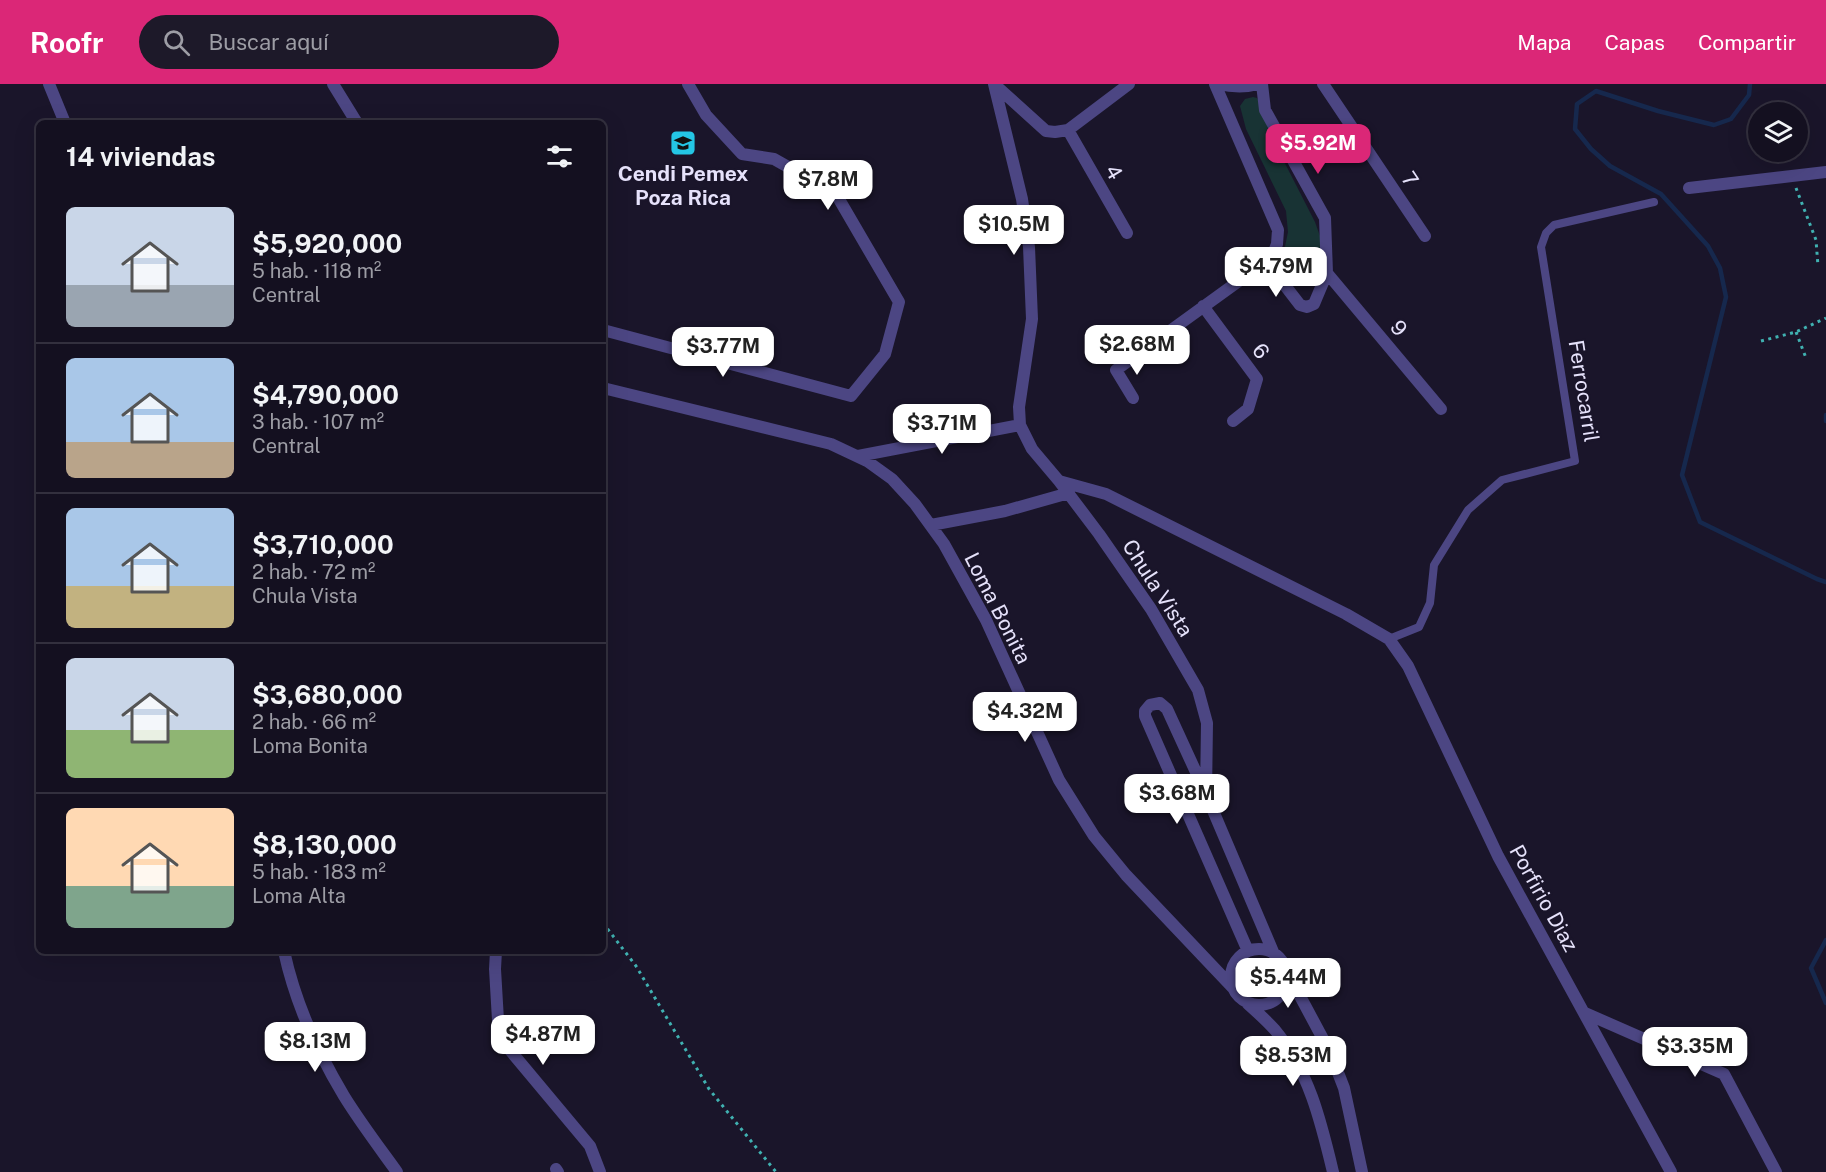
<!DOCTYPE html>
<html lang="es">
<head>
<meta charset="utf-8">
<style>
  body { margin:0; font-family:"Public Sans",sans-serif; background:#1d1929; color:#f1f3f6; height:100vh; display:flex; flex-direction:column; font-size:22px; white-space:nowrap }
  * { box-sizing:border-box; margin:0 }
  p { font-size:20px; color:#9d9da5 }
  .icon { flex:none; width:33px; height:33px; fill:none; stroke:currentColor; stroke-width:2; stroke-linecap:round; stroke-linejoin:round }
  .map { position:relative; flex:1; overflow:hidden }
  .details { position:absolute; left:36px; top:36px; width:570px; height:834px; display:flex; flex-direction:column; background:#141020; border-radius:9px; box-shadow:0 6px 24px #0002,0 0 0 2px #33303e }
  .details>* { flex:none }
  .controls { position:absolute; left:1748px; top:18px; display:grid; gap:12px }
  .controls a { display:grid; place-items:center; width:60px; height:60px; border-radius:50%; background:#141020; box-shadow:0 6px 24px #0002,0 0 0 2px #33303e; font-size:30px }
  .price { position:absolute; translate:-50% -51px; padding:0 14px; border-radius:12px; background:#fff; color:#222; font-size:20px; line-height:39px; filter:drop-shadow(0 2px 3px #0008) }
  .price::after { content:''; position:absolute; left:50%; top:36px; width:18px; height:14px; margin-left:-9px; background:inherit; clip-path:polygon(0 0,100% 0,50% 100%) }
  .price.current { background:#db2777; color:#fff }
  ul { padding:0; list-style:none }
  li { display:flex; align-items:center; gap:18px; height:150px; padding:0 30px }
  li+li { border-top:2px solid #33303e }
  li span { display:grid; place-items:center; flex:none; width:168px; height:120px; border-radius:9px; color:#555 }
  li>.icon { margin-inline-start:auto }
  span .icon { width:72px; height:72px; fill:#fffc; stroke-width:1 }
  li b { font-size:26px }
  h2 { display:flex; justify-content:space-between; align-items:center; height:72px; padding:0 30px; font-size:26px }
  header { display:flex; align-items:center; gap:36px; box-sizing:border-box; height:84px; padding:0 30px; background:#db2777; color:#fff }
  header strong { font-size:28px }
  nav { display:flex; gap:33px; margin-inline-start:auto; font-size:21px }
  .search { width:420px; height:54px; background:#1d1929; display:flex; align-items:center; gap:15px; box-sizing:border-box; padding:0 21px; border-radius:33px; color:#9d9da5; font-size:22px }
  .map>svg:first-child { display:block }
</style>
</head>
<body>
<header>
<strong>Roofr</strong>
<div class="search"><svg class="icon" aria-label="search" viewBox="0 0 24 24"><circle cx="10" cy="10" r="6"/><path d="M15 15l6 6"/></svg>Buscar aquí</div>
<nav><a>Mapa</a><a>Capas</a><a>Compartir</a></nav>
</header>
<div class="map">
<svg width="1826" height="1088" viewBox="0 0 1826 1088">
  <rect width="100%" height="100%" fill="#1a152a"/>
  <path fill="#183334" d="M1253,13L1257,14L1260,19L1272,54L1315,138L1321,155L1318,190C1309,198 1300,197 1289,194L1282,177L1288,148L1286,127L1246,45L1240,22L1245,15Z
    M1245 895a18 18 0 1 1 36 0a18 18 0 1 1-36 0Z"/>
  <g fill="none" stroke-linecap="round" stroke-linejoin="round">
    <path stroke="#16284d" stroke-width="4.5" d="M1750,0L1749,11L1731,35L1714,41L1658,27L1596,7L1577,20L1575,45L1591,65L1610,82L1661,110L1708,162L1720,184L1726,213L1682,391L1700,438L1817,495L1826,498
      M1826,331V337
      M1826,856L1811,884L1826,919"/>
    <path stroke="#40b1b1" stroke-width="3" stroke-dasharray="3 4.5" stroke-linecap="butt" d="M1796,104L1816,156L1818,182
      M1796,248L1806,274
      M1761,257L1796,248L1826,234
      M603,839L636,882L709,1005L776,1088"/>
    <path stroke="#4c4683" stroke-width="8" d="M1389,555L1419,543L1430,519L1434,481L1468,426L1502,396L1575,377L1541,163L1546,149L1554,141L1654,118"/>
    <path stroke="#4c4683" stroke-width="12" d="M49,0L65,39
      M333,0L357,39
      M994,0L1022,115L1029,163L1032,235L1019,323L1020,341L1032,365L1059,397L1099,450L1151,525L1198,606L1207,639L1206,710
      M994,0L1046,47L1055,48L1068,46L1129,0
      M1218,0C1232,3 1244,4 1258,0
      M1262,0L1265,26L1325,134L1327,189L1314,220L1307,223L1300,221L1266,177
      M1323,0L1425,152
      M1068,46L1127,149
      M1689,104L1826,88
      M1327,189L1441,325
      M1203,222L1257,295L1248,325L1233,337
      M603,246L851,312L885,270L899,218L836,110L774,75L742,70L706,31L688,0
      M603,304L831,360L867,377L892,395L915,420L944,460L986,536L1059,696L1094,752L1126,791L1236,907
      M1133,314L1116,286L1272,173L1277,160L1278,146L1215,0
      M858,372L1020,341
      M1059,397L1106,410L1346,530L1389,555L1408,582L1498,772L1671,1088
      M931,441L1005,427L1069,409
      M1231 893a28 28 0 1 1 56 0a28 28 0 1 1-56 0Z
      M284,867C295,918 317,967 344,1012C360,1038 379,1063 397,1088
      M496,867L495,885L498,936L509,965L590,1062L600,1088
      M1248,867L1145,632V627L1150,621L1160,619L1167,625L1206,710L1274,870
      M1285,884L1330,968L1344,1004L1362,1088
      M1248,920C1257,928 1267,937 1275,946C1309,987 1321,1038 1333,1088
      M1585,929L1724,990L1776,1088
      M556,1085L558,1088"/>
  </g>
  <defs>
    <symbol id="school-square" viewBox="-11 -11 22 22"><rect x="-9" y="-9" width="18" height="18" rx="4" fill="#24c6e5" stroke="#1a152a"/><path d="M0-5L7-2L0 1L-7-2ZM-4 1L0 2.5L4 1V4Q0 6-4 4Z" fill="#111"/></symbol>
  </defs>
  <g fill-rule="evenodd">
    <use href="#school-square" x="668" y="44" width="30" height="30"/>
  </g>
  <g text-anchor="middle" dominant-baseline="central" stroke-width="4.5" stroke-linejoin="round" paint-order="stroke">
    <g font-size="21" fill="#e6e2fb" stroke="#1a152a">
      <text transform="translate(1114 88) rotate(60)">4</text>
      <text transform="translate(1410 95) rotate(56)">7</text>
      <text transform="translate(1399 244) rotate(50)">9</text>
      <text transform="translate(1261 267) rotate(53)">6</text>
      <text transform="translate(1584 307) rotate(81)">Ferrocarril</text>
      <text transform="translate(1158 504) rotate(57)">Chula Vista</text>
      <text transform="translate(998 524) rotate(63)">Loma Bonita</text>
      <text transform="translate(1544 814) rotate(61)">Porfirio Diaz</text>
    </g>
    <g font-size="21" font-weight="bold" fill="#e6e2fb" stroke="#1a152a">
      <text x="683" y="89">Cendi Pemex<tspan x="683" dy="24">Poza Rica</tspan></text>
    </g>
  </g>
</svg>
<div class="controls">
<a><svg class="icon" aria-label="layers" viewBox="0 0 24 24"><path d="M12 4l9 5-9 5-9-5zM3 14l9 5 9-5"/></svg></a>
</div>
<b class="price current" style="left:1318px;top:91px">$5.92M</b>
<b class="price" style="left:828px;top:127px">$7.8M</b>
<b class="price" style="left:1014px;top:172px">$10.5M</b>
<b class="price" style="left:1276px;top:214px">$4.79M</b>
<b class="price" style="left:1137px;top:292px">$2.68M</b>
<b class="price" style="left:723px;top:294px">$3.77M</b>
<b class="price" style="left:942px;top:371px">$3.71M</b>
<b class="price" style="left:1025px;top:659px">$4.32M</b>
<b class="price" style="left:1177px;top:741px">$3.68M</b>
<b class="price" style="left:1288px;top:925px">$5.44M</b>
<b class="price" style="left:543px;top:982px">$4.87M</b>
<b class="price" style="left:315px;top:989px">$8.13M</b>
<b class="price" style="left:1695px;top:994px">$3.35M</b>
<b class="price" style="left:1293px;top:1003px">$8.53M</b>
<section class="details">
<h2>14 viviendas<svg class="icon" aria-label="filters" viewBox="0 0 24 24"><path d="M4 7h16M4 17h16"/><circle cx="9" cy="7" r="2"/><circle cx="15" cy="17" r="2"/></svg></h2>
<ul>
<li><span style="background:linear-gradient(#c9d6e8 65%,#9aa5b1 0)"><svg class="icon" aria-label="home" viewBox="0 0 24 24"><path d="M3 11l9-7 9 7M6 9v11h12V9"/></svg></span><div><b>$5,920,000</b><p>5 hab. · 118 m²</p><p>Central</p></div></li>
<li><span style="background:linear-gradient(#a9c7e8 70%,#b9a48a 0)"><svg class="icon" aria-label="home" viewBox="0 0 24 24"><path d="M3 11l9-7 9 7M6 9v11h12V9"/></svg></span><div><b>$4,790,000</b><p>3 hab. · 107 m²</p><p>Central</p></div></li>
<li><span style="background:linear-gradient(#a9c7e8 65%,#c2b280 0)"><svg class="icon" aria-label="home" viewBox="0 0 24 24"><path d="M3 11l9-7 9 7M6 9v11h12V9"/></svg></span><div><b>$3,710,000</b><p>2 hab. · 72 m²</p><p>Chula Vista</p></div></li>
<li><span style="background:linear-gradient(#c9d6e8 60%,#8fb573 0)"><svg class="icon" aria-label="home" viewBox="0 0 24 24"><path d="M3 11l9-7 9 7M6 9v11h12V9"/></svg></span><div><b>$3,680,000</b><p>2 hab. · 66 m²</p><p>Loma Bonita</p></div></li>
<li><span style="background:linear-gradient(#ffd9b3 65%,#7fa58c 0)"><svg class="icon" aria-label="home" viewBox="0 0 24 24"><path d="M3 11l9-7 9 7M6 9v11h12V9"/></svg></span><div><b>$8,130,000</b><p>5 hab. · 183 m²</p><p>Loma Alta</p></div></li>
</ul>
</section>
</div>
</body>
</html>
